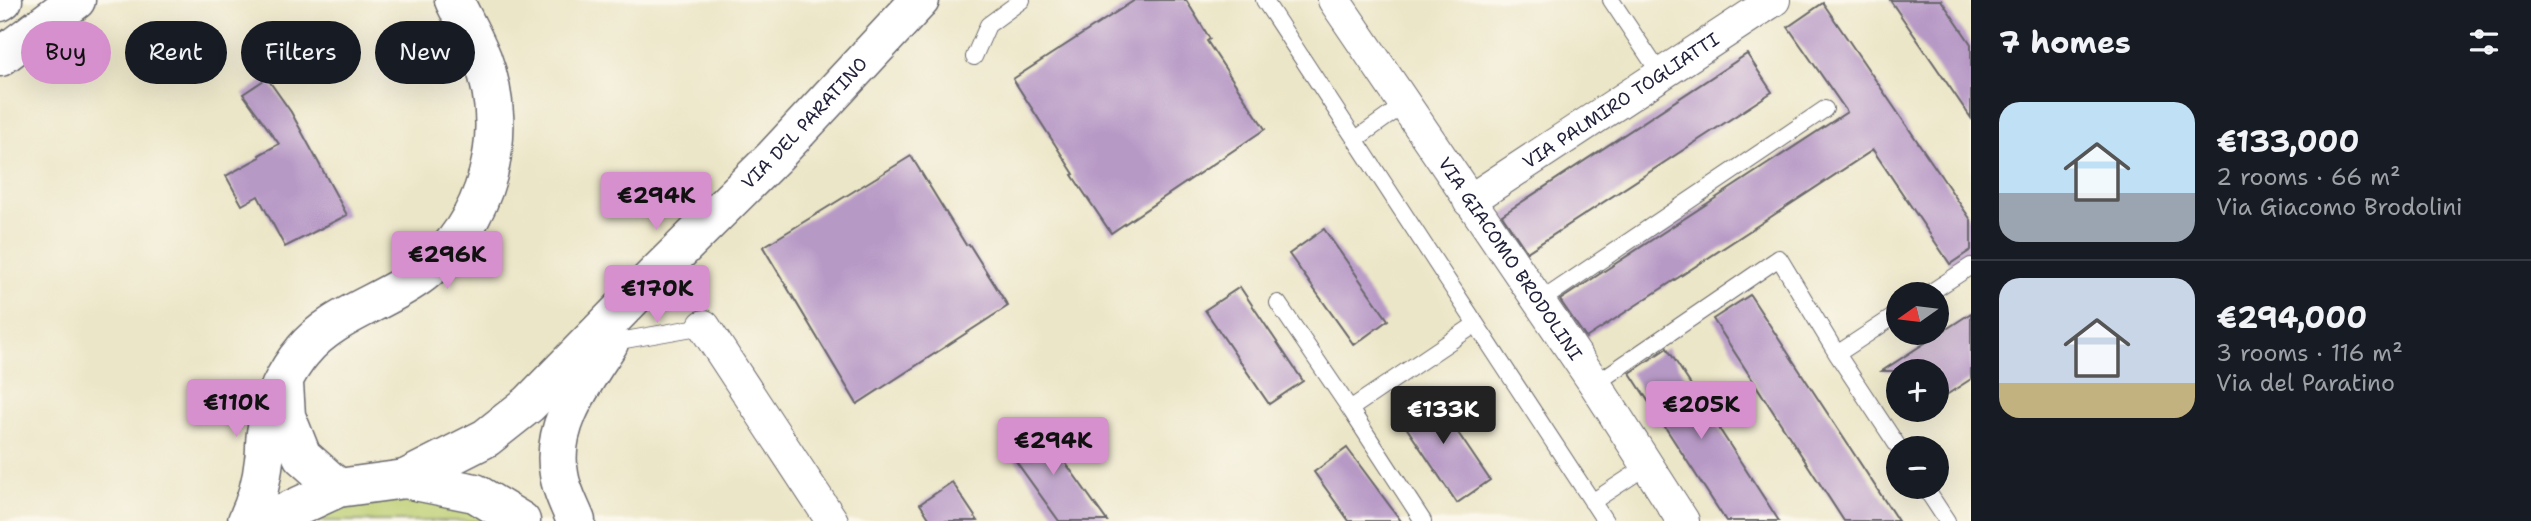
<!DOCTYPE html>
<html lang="en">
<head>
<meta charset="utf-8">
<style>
  body { margin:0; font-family:"Shantell Sans",sans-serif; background:#20242c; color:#f1f3f6; height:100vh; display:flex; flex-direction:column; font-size:26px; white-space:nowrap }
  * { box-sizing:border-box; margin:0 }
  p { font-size:23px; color:#9ea1a6 }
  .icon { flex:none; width:38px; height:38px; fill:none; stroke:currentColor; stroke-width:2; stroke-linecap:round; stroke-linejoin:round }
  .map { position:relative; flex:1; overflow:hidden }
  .panel { display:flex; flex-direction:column; background:#171b24; width:560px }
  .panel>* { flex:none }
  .hud { position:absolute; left:21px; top:21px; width:665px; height:63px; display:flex; gap:14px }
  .needle { width:46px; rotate:256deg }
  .tools { position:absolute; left:1886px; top:282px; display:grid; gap:14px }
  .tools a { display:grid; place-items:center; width:63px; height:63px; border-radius:50%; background:#171b24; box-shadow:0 7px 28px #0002; font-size:35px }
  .price { position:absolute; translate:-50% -60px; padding:0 16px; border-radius:7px; background:#d690ce; color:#111; font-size:23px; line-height:46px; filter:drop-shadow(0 2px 4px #0008) }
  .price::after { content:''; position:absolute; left:50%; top:42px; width:21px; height:16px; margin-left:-10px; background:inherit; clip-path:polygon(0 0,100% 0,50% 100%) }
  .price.active { background:#222; color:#fff }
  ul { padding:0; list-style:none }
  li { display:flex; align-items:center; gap:21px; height:175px; padding:0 28px }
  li+li { border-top:2px solid #363941 }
  li span { display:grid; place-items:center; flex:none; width:196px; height:140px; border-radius:21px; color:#555 }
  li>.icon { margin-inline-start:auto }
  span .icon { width:84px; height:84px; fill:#fffc; stroke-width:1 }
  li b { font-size:30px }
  h2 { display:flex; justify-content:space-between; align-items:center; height:84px; padding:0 28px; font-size:30px }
  .tag { padding:0 24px; border-radius:32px; background:#171b24; box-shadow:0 7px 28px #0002; font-size:24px; line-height:63px }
  .tag.active { background:#d690ce; color:#111 }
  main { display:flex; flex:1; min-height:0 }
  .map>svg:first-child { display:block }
</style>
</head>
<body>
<main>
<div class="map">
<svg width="1971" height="521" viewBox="0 0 1971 521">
  <rect width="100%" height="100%" fill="#fbf7ec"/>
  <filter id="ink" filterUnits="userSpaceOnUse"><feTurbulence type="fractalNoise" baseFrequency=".0143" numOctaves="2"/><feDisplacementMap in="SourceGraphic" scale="14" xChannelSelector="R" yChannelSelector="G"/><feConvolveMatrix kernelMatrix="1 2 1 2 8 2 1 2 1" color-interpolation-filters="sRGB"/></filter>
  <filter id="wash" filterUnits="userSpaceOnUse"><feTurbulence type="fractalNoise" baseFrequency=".00686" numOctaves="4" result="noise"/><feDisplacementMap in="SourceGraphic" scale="28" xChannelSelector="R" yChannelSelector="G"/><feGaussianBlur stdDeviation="1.57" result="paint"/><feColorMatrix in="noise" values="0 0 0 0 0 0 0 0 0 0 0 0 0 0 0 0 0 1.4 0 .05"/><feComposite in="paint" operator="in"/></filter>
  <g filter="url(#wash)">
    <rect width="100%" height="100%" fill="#ece6c8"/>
    <path fill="#bccd70" stroke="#6f7856" stroke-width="2" d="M375,496L437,498L497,521H306L317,515Z"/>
    <g id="blocks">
      <path fill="#b799c6" d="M1135,0H1186L1210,39L1207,41L1265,129L1111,233L1072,175L1074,174L1013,79Z
        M1890,0H1941L1971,44V118Z
        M1823,3L1971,220V250L1950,264L1873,150L1586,338L1560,300L1847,112L1788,27Z
        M1747,54L1772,92L1527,252L1502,215Z
        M267,78L291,112L347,215L285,247L258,196L242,205L226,176L260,157L259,155L279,144L243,94Z
        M911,156L966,245L969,244L1008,306L857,404L763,247Z
        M1324,229L1388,320L1354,345L1289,254Z
        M1240,287L1303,381L1269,404L1205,310Z
        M1750,295L1898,521H1844L1713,319Z
        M1971,313V379L1937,401V371H1882Z
        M1667,348L1779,521H1726L1630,373Z
        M1429,390L1490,480L1457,503L1396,412Z
        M1037,423L1107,521H1059L1005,446Z
        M1347,448L1401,521H1349L1314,472Z
        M952,482L978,521H931L920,504Z"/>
    </g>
  </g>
  <g filter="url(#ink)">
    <use href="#blocks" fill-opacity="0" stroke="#69676c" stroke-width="2"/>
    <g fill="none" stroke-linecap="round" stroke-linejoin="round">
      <defs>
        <path id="service" d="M1264,0L1605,521
          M1611,0L1661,75
          M974,57L988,25L1022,0
          M1356,139L1405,104
          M1928,294L1971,266
          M1539,302L1825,109
          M1278,303L1350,409L1476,324
          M608,343L704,326
          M1837,354L1899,313
          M1595,384L1779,258L1837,354L1899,448
          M1350,409L1423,521
          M1924,486L1947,521
          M1592,502L1647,466"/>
        <g id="minor">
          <path id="s1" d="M1334,0L1595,384L1683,521"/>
          <path id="s2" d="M1469,201L1774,0"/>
          <path d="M704,326L832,521"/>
        </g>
        <path id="tertiary" d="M284,384L286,416L302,456L338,488
          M247,521C256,502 262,480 264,460C266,449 264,438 267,428C272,401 285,372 303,351C333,314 386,302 423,273C488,223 511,134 482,58C474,38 463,19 454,0"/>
        <g id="secondary">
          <path id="s3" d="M405,479L486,438L529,404L656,274L774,157L920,0"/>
          <path d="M275,521L284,513L338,488L405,479L475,493L521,521"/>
          <path d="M576,521C570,506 561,490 559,474C550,425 584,382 609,343"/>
        </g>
        <path id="trunk" d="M0,2L3,0
          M0,57L76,0"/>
      </defs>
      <use href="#service" stroke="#69676c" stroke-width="18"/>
      <use href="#minor" stroke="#69676c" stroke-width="34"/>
      <use href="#tertiary" stroke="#69676c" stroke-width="41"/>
      <use href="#secondary" stroke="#69676c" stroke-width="41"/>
      <use href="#trunk" stroke="#69676c" stroke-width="41"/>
      <use href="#service" stroke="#fff" stroke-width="16"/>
      <use href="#minor" stroke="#fff" stroke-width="32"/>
      <use href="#tertiary" stroke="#fff" stroke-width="38"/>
      <use href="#secondary" stroke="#fff" stroke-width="38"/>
      <use href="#trunk" stroke="#fff" stroke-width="38"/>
    </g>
  </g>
  <g text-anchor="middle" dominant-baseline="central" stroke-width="5" stroke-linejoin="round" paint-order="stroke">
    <g font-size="18" fill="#22223b" stroke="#fbf7ec">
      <text stroke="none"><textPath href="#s2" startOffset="182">VIA PALMIRO TOGLIATTI</textPath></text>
      <text stroke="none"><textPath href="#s3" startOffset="539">VIA DEL PARATINO</textPath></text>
      <text stroke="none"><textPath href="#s1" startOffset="313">VIA GIACOMO BRODOLINI</textPath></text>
    </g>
  </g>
</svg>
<div class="tools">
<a><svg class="needle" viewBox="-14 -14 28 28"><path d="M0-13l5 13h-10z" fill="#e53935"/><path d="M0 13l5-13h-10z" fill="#9ea1a6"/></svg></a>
<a>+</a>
<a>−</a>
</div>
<b class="price" style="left:656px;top:232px">€294K</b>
<b class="price" style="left:447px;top:291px">€296K</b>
<b class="price" style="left:657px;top:325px">€170K</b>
<b class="price" style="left:236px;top:439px">€110K</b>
<b class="price" style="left:1701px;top:441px">€205K</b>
<b class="price active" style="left:1443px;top:446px">€133K</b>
<b class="price" style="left:1053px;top:477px">€294K</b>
<div class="hud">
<a class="tag active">Buy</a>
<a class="tag">Rent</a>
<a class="tag">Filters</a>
<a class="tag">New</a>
</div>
</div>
<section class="panel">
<h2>7 homes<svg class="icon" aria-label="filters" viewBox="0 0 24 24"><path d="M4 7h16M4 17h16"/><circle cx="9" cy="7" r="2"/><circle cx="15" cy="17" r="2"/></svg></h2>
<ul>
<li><span style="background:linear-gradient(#bfe0f5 65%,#9aa5b1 0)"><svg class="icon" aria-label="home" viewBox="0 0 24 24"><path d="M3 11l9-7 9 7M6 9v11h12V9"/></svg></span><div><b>€133,000</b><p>2 rooms · 66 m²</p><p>Via Giacomo Brodolini</p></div></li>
<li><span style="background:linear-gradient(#c9d6e8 75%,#c2b280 0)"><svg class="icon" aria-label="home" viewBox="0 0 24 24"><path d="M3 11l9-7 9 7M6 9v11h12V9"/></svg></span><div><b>€294,000</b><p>3 rooms · 116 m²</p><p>Via del Paratino</p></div></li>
</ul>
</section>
</main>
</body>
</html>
